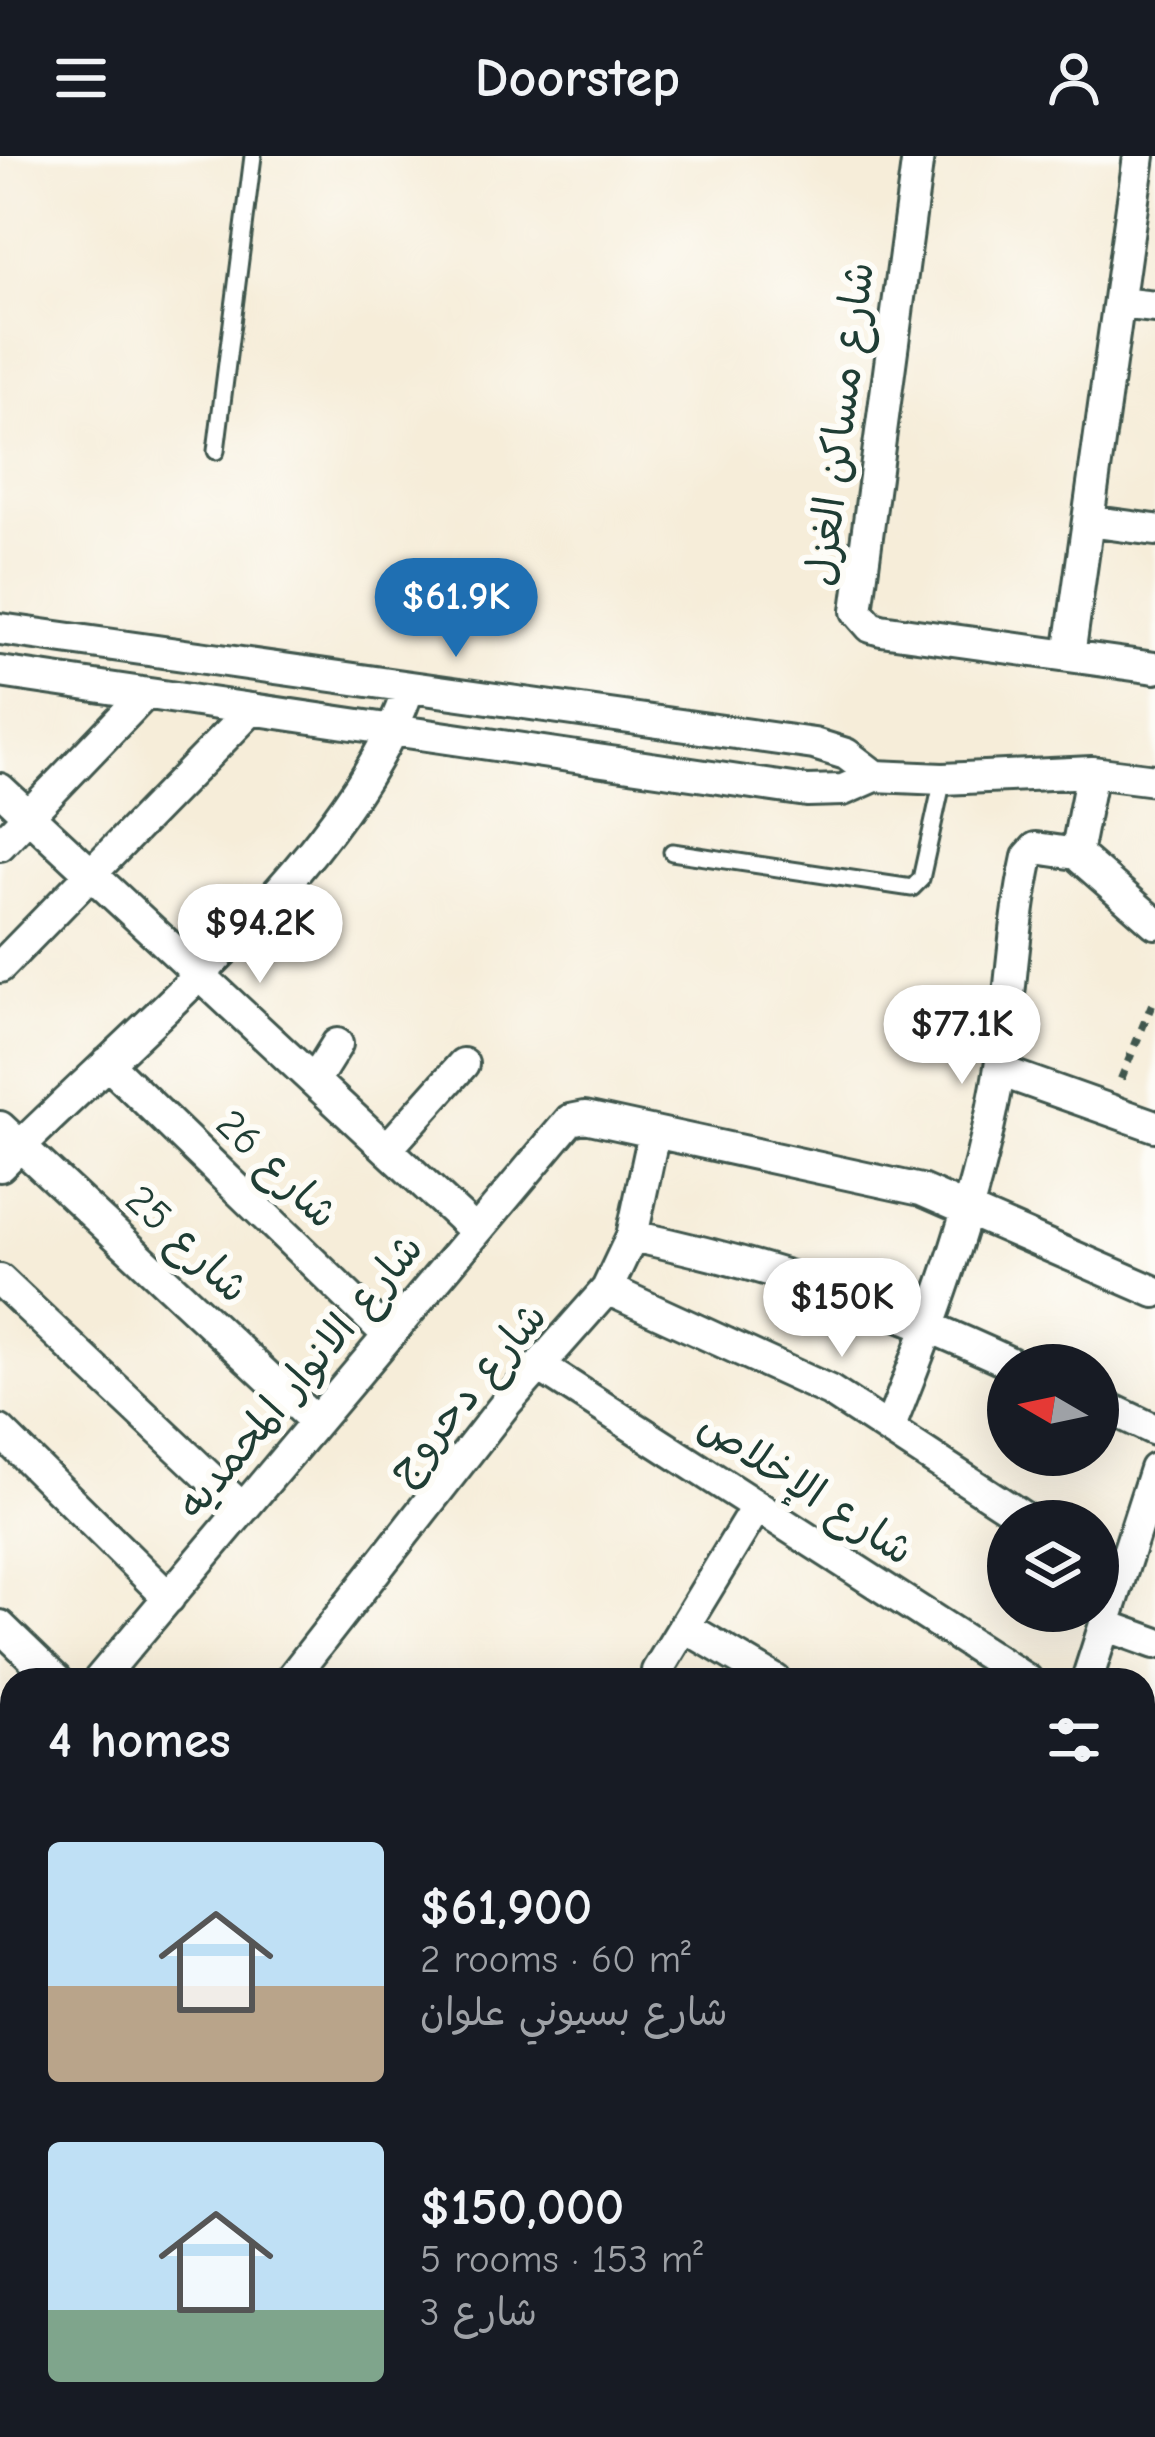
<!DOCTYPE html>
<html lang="en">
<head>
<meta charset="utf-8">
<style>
  body { margin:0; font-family:"Comic Neue","Playpen Sans Arabic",sans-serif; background:#242831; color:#f1f3f6; height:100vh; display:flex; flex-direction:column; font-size:45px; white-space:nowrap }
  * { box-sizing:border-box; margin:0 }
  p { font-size:39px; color:#9ea1a6 }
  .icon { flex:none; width:66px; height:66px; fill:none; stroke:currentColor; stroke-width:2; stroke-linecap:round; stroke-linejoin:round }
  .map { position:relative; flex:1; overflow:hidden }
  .sheet { position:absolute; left:0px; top:1512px; width:1155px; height:771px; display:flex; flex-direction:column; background:#171b24; border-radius:36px 36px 0 0; box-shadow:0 12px 48px #0002 }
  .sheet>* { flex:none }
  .needle { width:78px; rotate:279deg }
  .fabs { position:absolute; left:987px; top:1188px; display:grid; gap:24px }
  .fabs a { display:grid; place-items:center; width:132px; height:132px; border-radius:50%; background:#171b24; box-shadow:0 12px 48px #0002; font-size:60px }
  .price { position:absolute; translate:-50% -102px; padding:0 27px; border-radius:42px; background:#fff; color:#222; font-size:39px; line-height:78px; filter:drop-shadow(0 3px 6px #0008) }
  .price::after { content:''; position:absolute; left:50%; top:72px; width:36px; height:27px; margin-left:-18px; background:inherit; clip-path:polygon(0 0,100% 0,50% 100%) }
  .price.active { background:#1f6fb2; color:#fff }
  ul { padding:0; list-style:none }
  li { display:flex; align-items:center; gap:36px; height:300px; padding:0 48px }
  li span { display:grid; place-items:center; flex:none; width:336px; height:240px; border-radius:12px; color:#555 }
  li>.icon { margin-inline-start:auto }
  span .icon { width:144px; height:144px; fill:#fffc; stroke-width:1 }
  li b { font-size:51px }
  h2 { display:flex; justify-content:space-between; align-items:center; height:144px; padding:0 48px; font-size:51px }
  header { display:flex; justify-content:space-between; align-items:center; height:156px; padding:0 48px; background:#171b24; font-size:54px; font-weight:700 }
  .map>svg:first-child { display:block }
</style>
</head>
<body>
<header><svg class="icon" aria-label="menu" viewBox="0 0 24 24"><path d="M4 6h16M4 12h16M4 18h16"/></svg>Doorstep<svg class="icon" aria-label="person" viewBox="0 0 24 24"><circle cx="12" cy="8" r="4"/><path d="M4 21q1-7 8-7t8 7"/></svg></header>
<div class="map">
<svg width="1155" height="2281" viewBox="0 0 1155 2281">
  <rect width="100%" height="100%" fill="#fdfcf7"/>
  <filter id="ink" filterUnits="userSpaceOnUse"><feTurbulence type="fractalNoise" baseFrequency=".00833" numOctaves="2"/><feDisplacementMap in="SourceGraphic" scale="24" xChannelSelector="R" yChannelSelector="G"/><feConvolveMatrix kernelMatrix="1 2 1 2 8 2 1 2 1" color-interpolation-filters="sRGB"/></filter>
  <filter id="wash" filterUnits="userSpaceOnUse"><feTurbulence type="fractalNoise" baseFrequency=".004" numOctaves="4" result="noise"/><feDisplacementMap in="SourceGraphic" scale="48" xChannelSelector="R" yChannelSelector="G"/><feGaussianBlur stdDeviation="2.7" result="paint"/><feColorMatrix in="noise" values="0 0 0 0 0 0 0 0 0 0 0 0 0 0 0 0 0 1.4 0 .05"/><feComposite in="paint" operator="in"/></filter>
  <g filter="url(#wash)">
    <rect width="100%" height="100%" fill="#f6edd9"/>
  </g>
  <g filter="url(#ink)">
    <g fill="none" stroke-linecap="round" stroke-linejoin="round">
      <defs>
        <path id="service" d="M216,295L253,0
          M672,696L912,732L921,723L943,623
          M776,2281L783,2271"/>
        <path id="minor" d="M918,0L857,455L871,471L881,474L1155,512
          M1119,147L1155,151
          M1088,365L1155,374
          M0,473L814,588L846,598L875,620
          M1069,500L1139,0
          M0,516L807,635L843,634L875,620L943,623L1092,616L1155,624
          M0,633L475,1075
          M0,689L145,538
          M1076,698L1092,616
          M0,811L252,553
          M107,907L388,1179
          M1000,915L1155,970
          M314,925L337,888
          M0,971L316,1266
          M387,993L463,908
          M0,1010C127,882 354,701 409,531
          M632,1080C773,1110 885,1148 1015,1209
          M0,1124L243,1353
          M607,1133L830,1235L1029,1365
          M539,1210L1027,1524
          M1098,1247L1155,1274
          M889,1273C936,1156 980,1036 1000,911C1011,842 1013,769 1028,701L1036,692L1076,698L1155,767
          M0,1275L169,1442
          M1105,1469L1155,1487
          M0,1470L56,1524
          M685,1471L775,1524
          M657,1515L757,1350
          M99,1524L570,964L585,961L921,1034L1155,1136
          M290,1524L507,1246L607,1133L632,1080L654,977
          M1087,1524L1155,1313
          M1143,1649L1155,1652
          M0,1654L12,1667
          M1143,1861L1155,1832
          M1143,1917L1155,1922
          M0,2019H12
          M1143,2053L1155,2059
          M0,2180L12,2178
          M554,2271L562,2281
          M1049,2271L1073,2281
          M367,2281L422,2271
          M468,2281L475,2271
          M736,2281L743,2271"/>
      </defs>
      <use href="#service" stroke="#3f574d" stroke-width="21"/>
      <use href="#minor" stroke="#3f574d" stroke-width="36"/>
      <path stroke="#3f574d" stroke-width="8" stroke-dasharray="9 9" stroke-linecap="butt" d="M1121,923L1155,841"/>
      <use href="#service" stroke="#fff" stroke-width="15"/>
      <use href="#minor" stroke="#fff" stroke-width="30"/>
    </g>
  </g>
  <g text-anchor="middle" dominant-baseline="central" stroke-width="12" stroke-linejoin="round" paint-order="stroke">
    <g font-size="42" fill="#1f3d34" stroke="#fdfcf7">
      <text transform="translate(840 268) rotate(-83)">شارع مساكن الغزل</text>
      <text transform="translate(277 1013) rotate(44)">شارع 26</text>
      <text transform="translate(187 1088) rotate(43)">شارع 25</text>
      <text transform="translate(300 1220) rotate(-50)">شارع الانوار المحمديه</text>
      <text transform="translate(467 1237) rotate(-50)">شارع دحروج</text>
      <text transform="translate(806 1332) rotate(33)">شارع الإخلاص</text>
    </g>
  </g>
</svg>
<div class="fabs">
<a><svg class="needle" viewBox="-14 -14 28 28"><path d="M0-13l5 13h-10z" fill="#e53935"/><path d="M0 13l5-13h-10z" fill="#9ea1a6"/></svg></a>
<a><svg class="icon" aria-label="layers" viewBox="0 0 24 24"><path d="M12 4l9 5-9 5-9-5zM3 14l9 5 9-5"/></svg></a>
</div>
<b class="price active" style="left:456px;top:504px">$61.9K</b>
<b class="price" style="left:260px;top:830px">$94.2K</b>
<b class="price" style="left:962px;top:931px">$77.1K</b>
<b class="price" style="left:842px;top:1204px">$150K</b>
<section class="sheet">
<h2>4 homes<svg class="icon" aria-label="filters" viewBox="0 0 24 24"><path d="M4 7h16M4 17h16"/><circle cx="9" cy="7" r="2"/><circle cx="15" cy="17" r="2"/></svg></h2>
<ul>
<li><span style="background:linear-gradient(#bfe0f5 60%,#b9a48a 0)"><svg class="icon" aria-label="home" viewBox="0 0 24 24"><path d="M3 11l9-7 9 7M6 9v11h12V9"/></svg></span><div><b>$61,900</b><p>2 rooms · 60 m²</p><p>شارع بسيوني علوان</p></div></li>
<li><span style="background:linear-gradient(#bfe0f5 70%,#7fa58c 0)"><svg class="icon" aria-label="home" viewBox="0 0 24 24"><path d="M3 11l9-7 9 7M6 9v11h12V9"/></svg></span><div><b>$150,000</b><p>5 rooms · 153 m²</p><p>شارع 3</p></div></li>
</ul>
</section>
</div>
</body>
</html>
